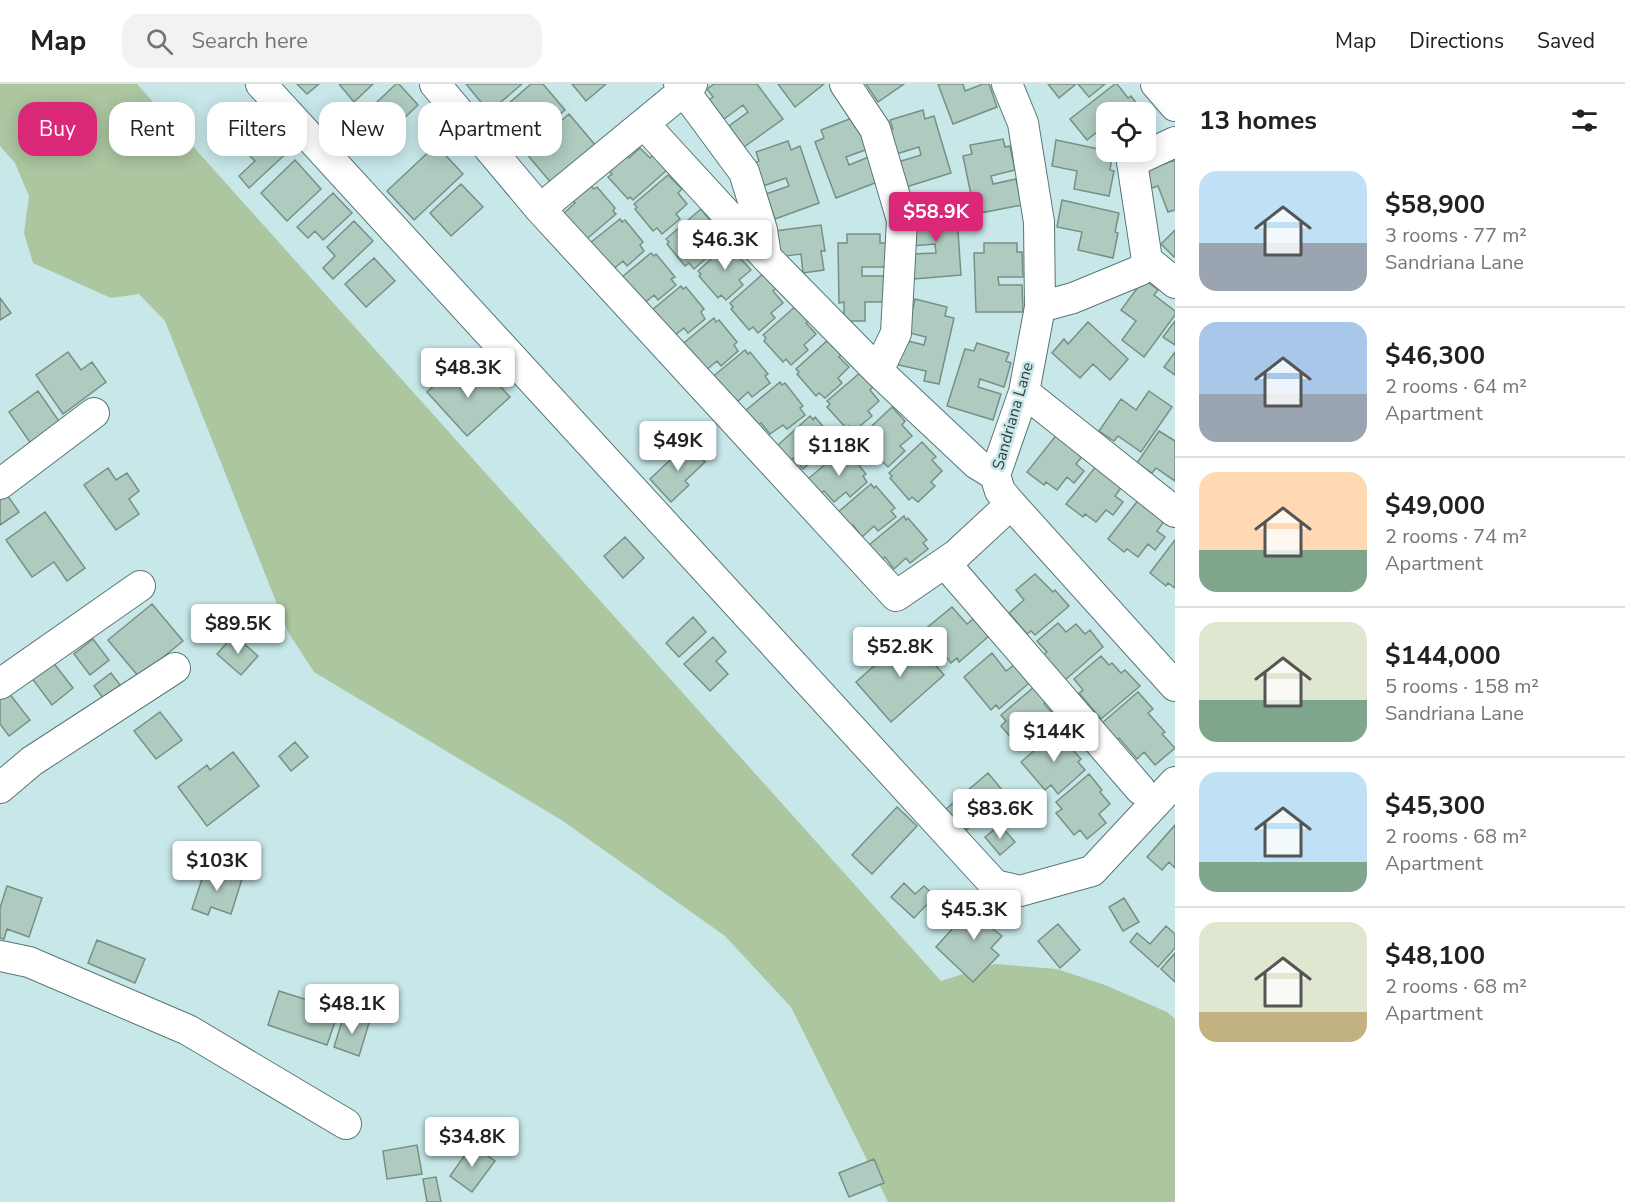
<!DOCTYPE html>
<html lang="en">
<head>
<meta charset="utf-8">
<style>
  body { margin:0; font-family:"Nunito Sans",sans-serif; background:#f2f2f2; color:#202124; height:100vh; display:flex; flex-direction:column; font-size:22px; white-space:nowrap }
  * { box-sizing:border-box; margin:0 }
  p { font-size:20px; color:#757577 }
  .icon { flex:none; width:33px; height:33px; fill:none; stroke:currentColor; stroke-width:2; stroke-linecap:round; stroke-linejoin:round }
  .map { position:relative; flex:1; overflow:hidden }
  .details { display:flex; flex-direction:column; background:#fff; width:450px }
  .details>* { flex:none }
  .top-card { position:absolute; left:18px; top:18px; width:570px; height:54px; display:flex; gap:12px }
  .fabs { position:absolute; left:1096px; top:18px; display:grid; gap:12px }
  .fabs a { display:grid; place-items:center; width:60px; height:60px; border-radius:12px; background:#fff; box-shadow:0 3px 15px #0003; font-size:30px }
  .price { position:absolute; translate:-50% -51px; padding:0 14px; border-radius:6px; background:#fff; color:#222; font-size:20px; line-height:39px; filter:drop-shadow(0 2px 3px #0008) }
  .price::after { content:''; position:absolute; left:50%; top:36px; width:18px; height:14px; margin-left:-9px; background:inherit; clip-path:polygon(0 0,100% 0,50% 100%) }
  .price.on { background:#db2777; color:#fff }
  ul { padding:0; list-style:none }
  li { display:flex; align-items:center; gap:18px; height:150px; padding:0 24px }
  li+li { border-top:2px solid #e0e0e0 }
  li span { display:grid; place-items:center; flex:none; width:168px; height:120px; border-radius:18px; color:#555 }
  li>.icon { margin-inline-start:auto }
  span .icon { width:72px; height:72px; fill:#fffc; stroke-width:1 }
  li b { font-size:26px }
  h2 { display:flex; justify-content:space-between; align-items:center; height:72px; padding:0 24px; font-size:26px }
  .pill { padding:0 21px; border-radius:18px; background:#fff; box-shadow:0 3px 15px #0003; font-size:21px; line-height:54px }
  .pill.on { background:#db2777; color:#fff }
  header { display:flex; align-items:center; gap:36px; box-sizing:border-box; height:84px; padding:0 30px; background:#fff; border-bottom:2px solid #e0e0e0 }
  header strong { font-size:28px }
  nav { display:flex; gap:33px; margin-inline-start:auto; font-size:21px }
  .search { width:420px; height:54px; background:#f2f2f2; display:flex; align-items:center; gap:15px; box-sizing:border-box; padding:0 21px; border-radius:18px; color:#757577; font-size:22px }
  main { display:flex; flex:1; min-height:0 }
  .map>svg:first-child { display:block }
</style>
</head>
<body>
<header>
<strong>Map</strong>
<div class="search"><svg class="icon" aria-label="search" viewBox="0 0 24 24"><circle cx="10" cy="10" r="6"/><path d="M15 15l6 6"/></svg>Search here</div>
<nav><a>Map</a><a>Directions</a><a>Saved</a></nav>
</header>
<main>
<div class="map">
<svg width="1175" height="1118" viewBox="0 0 1175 1118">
  <rect width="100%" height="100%" fill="#c7e7e9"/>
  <path fill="#acc6a0" d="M0,0H137L941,897L995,880L1057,885L1105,901L1167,928L1175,935V1118H888L791,923L725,852L563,737L314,588L288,548L165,237L139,210L111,214L33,179L24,149L29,112L15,79L0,62Z"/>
  <path fill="#afcbbf" stroke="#769085" stroke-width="1.5" d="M297,0H319L307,10Z
    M339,0H373L354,18Z
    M396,0H399L418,21L365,71L355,60L370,47L359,35Z
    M466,0H522L489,28Z
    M531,0H543L565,26L521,64L494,32Z
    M572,0H606L586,17Z
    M714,0H757L783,35L744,63L729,42L748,28L743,21L724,35L709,16L713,13L707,5Z
    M778,0H824L795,23Z
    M866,0H904L878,18Z
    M938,0H963L965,7L983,0H989L997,23L953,40Z
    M1048,0H1076L1059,14Z
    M1078,0H1105L1089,13Z
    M1115,0H1117L1128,14L1131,12L1143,28H1107V40L1087,56L1070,35Z
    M923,26L925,35L934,32L951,89L906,103L898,78L921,71L919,63L896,70L888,46L893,45L890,36Z
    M569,30L596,62L552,100L525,68Z
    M852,34L855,43L860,41L868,65L846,73L849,81L871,72L880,97L836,114L815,58L824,54L821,46Z
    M276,47L292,64L249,104L239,92L255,77L250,72Z
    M1003,55L1005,63L1010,62L1015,86L991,92L993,100L1016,95L1022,121L975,130L963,72L972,70L970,61Z
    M1056,56L1113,68L1110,86L1114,87L1109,112L1074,105L1077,87L1052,82Z
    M788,57L791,66L800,62L819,119L775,135L766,110L789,102L786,94L763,102L754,79L759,77L756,68Z
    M436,61L463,90L414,136L387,107Z
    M640,64L650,74L653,71L667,86L633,116L630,113L628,115L608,93L612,90L607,84L625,69L629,74Z
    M295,76L321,105L287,137L261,109Z
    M1175,76V126L1168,128L1158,102L1152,104L1145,87Z
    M668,91L682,105L678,109L687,120L676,130L680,135L662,150L657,144L653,147L635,125L637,123L634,120Z
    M461,100L483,123L451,152L430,129Z
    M589,100L594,105L597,103L615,124L613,127L616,130L582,159L563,130L575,119L571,115Z
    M333,109L352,129L323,156L315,147L308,154L297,143Z
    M1062,116L1119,129L1115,148L1118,149L1113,174L1078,166L1082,148L1057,143Z
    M949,117L950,133H957L961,191L914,195L912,170L936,169L935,160L912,162L910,135L927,134L926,119Z
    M701,125L713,140L709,143L719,154L707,165L711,170L694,185L689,179L685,182L667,160L669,158L666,155Z
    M620,135L622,138L625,136L643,158L640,161L644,167L627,182L623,177L611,187L585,163Z
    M354,137L373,157L333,195L323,184L335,172L327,163Z
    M821,141L825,167H821L824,186L803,189L801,170L778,173L775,147Z
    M1175,146V171L1174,173L1161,160Z
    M847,150H880V159H886V183H862V192H886V218H865V237H844V218L839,219L838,159H847Z
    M732,156L745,172L741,175L751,186L739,196L743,201L726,216L721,211L718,214L699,192L701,190L698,187Z
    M984,159H1017V168H1022L1023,193H998L999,201H1022L1023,228H976L974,169H984Z
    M651,169L654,172L656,170L675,193L671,195L676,201L658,216L654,211L642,221L616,198Z
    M374,174L395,197L366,223L345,200Z
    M764,189L777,204L773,207L783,219L771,229L775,234L758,249L753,243L749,246L731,225L733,223L730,219Z
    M1144,195L1158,206L1154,211L1175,227V231L1144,273L1122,256L1136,237L1121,226Z
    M681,202L683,205L686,203L704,225L701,228L705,235L688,249L684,244L671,254L646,231Z
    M0,214L11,229L0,236Z
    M915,215L947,223L945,232L954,234L939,300L924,297L926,287L894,280L900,255L924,261L926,253L902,247L907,223L913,224Z
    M797,221L810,236L806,239L816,250L804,261L808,266L791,281L786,275L783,278L764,257L766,254L763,251Z
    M714,234L716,238L719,236L737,258L734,261L738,267L721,282L717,277L705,287L679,263Z
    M1175,237V261L1163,253Z
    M1088,238L1128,275L1110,296L1093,280L1080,294L1052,269L1064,255L1068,260Z
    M829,255L843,269L839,273L849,283L838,294L842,299L825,314L819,309L816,312L797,290L799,288L796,285Z
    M977,259L1009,269L1006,277L1011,279L1004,303L980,295L978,303L1001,310L993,336L947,322L965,265L974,267Z
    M745,266L748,270L750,268L768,290L765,292L770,299L752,313L748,308L736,319L710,295Z
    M68,268L81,286L92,278L106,298L63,330L36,291Z
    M1175,268V291L1164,283Z
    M454,284L463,293L472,285L485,299L492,293L510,313L467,352L427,308Z
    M861,288L873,303L870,306L879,317L868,327L872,332L854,347L849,342L846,344L827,323L830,320L827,317Z
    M780,298L782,301L785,299L803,322L800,324L805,331L787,345L783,341L770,350L761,339L757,342L745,327Z
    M38,307L63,343L34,364L9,328Z
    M1149,307L1172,323L1141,368L1118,352L1114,357L1099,347L1121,315L1136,326Z
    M892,323L905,337L902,341L912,352L900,362L905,367L888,383L882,377L879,380L860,359L862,357L859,354Z
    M810,332L813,336L815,333L834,355L831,358L836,364L819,379L815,375L803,385L793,374L790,377L776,363Z
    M1159,347L1175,357V397L1156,384L1152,389L1137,379Z
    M1058,349L1084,370L1076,380L1084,387L1074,399L1067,393L1057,406L1046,398L1044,401L1027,388Z
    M922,358L936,373L932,376L942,387L931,398L935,402L918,418L912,413L909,416L890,394L892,392L889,389Z
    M688,359L705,378L685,397L689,401L671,418L650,395Z
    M842,366L845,369L848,367L866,390L863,392L867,398L850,413L846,408L834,418L824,407L820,410L808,395Z
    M1097,381L1123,401L1115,412L1123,418L1113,431L1106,426L1096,438L1085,430L1083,433L1066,420Z
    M108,384L116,396L127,389L139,407L129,415L139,430L116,446L84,401Z
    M871,400L874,404L876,402L895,424L891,427L896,433L878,447L874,442L862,453L853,441L849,444L837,429Z
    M7,411L19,428L0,441V416Z
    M1139,415L1165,436L1157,447L1165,453L1155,466L1148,460L1138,473L1127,465L1124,468L1108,455Z
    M45,428L85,484L67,497L54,478L32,493L6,456Z
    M904,432L906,436L908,434L927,456L923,459L928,465L910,479L906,474L894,485L885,473L881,476L869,461Z
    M625,453L644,474L623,494L604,472Z
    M1175,456V504L1168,499L1166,502L1150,489Z
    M1035,490L1053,508L1055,506L1069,522L1035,551L1031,547L1027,550L1009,529L1024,516L1016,506Z
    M152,520L183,557L139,593L108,556Z
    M952,523L967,540L974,534L989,552L959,578L957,574L951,579L924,546Z
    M693,533L706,548L679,573L666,559Z
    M1058,539L1066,548L1076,540L1085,550L1090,546L1103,563L1065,596L1043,571L1047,568L1037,557Z
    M234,551L258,572L241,591L217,570Z
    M909,551L944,591L891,638L856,598Z
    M713,553L726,568L716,577L728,590L710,607L684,580Z
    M93,555L109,576L90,591L74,570Z
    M992,569L1006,587L1014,581L1029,599L999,625L996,621L991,626L964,593Z
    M1101,572L1109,581L1112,579L1121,589L1125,586L1140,602L1101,635L1079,609L1083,606L1074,595Z
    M52,577L73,604L52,621L31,593Z
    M111,589L123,605L106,618L94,602Z
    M1034,603L1047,618L1044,620L1055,632L1044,642L1051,651L1032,667L1025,658L1019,663L1001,642L1006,637L1001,631Z
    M8,608L30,636L9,652L0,640V614Z
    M1138,608L1153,625L1148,629L1165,648L1162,650L1175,664L1155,681L1144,668L1137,675L1119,654L1117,656L1102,639Z
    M160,628L182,656L156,675L134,647Z
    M1059,645L1073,660L1070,663L1081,675L1078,678L1085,686L1058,710L1051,701L1045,706L1021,678Z
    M295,658L308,673L291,687L279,672Z
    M233,668L259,702L207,742L178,703L207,681L210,686Z
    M988,689L1007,712L964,748L946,725Z
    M1089,690L1102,706L1100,708L1110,720L1099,730L1106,739L1087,755L1080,746L1074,751L1056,729L1062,725L1056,718Z
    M897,723L917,742L872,790L852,771Z
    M1000,741L1015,758L1000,771L985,753Z
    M1175,741V784L1169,778L1162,786L1147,773Z
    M206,783L242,795L231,830L211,823L208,831L192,825Z
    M904,799L915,810L924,802L935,812L914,834L891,813Z
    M7,802L42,814L29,853L7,845L4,855L0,854V824Z
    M1124,814L1139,838L1123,847L1109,823Z
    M987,815L1006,832L993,845L1002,852L991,864L999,871L973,898L936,863L961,835L965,839Z
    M1058,840L1080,866L1060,884L1038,857Z
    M1166,842L1175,850V864L1158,883L1130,858L1137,849L1150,860Z
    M97,856L145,875L135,899L88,879Z
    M1175,869V898L1161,885Z
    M279,907L339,926L327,961L268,941Z
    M344,931L369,939L359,972L334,963Z
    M417,1061L422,1090L387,1095L383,1067Z
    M472,1061L495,1077L472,1108L450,1092Z
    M874,1075L884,1099L849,1113L839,1089Z
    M436,1093L441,1118H427L423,1095Z"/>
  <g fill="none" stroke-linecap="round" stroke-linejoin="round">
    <defs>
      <path id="street" d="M261,0L995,801L1020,807L1092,787L1175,698
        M435,0L540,125L896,512L956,471L1011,420
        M679,0L744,88L762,146L766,172
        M845,0L875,45L902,136L896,249L878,287
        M1007,0L1023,39L1039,138L1040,223L1024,308L995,391L1000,407L1011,420L1175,602
        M1156,0L1175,22
        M644,40L767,174L878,287L977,380L995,391
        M540,125L692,0
        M1147,176L1175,199
        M1040,223L1073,214L1141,186L1147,176L1132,78L1175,58
        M1024,308L1175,428
        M0,400L94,329
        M945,479L1140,705
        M0,600L140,502
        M0,704L32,677L175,584
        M0,872L29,878L188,946L346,1040"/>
    </defs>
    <use href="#street" stroke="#587577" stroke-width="32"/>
    <use href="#street" stroke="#fff" stroke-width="30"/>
  </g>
  <g text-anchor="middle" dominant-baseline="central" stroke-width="5" stroke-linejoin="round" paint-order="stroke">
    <g font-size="16" fill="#333f40" stroke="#c7e7e9">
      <text transform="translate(1013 332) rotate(-74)">Sandriana Lane</text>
    </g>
  </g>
</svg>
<div class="fabs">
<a><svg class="icon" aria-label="locate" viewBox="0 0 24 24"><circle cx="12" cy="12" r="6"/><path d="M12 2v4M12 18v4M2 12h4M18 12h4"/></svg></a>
</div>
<b class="price on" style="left:936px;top:159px">$58.9K</b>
<b class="price" style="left:725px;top:187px">$46.3K</b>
<b class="price" style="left:468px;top:315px">$48.3K</b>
<b class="price" style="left:678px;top:388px">$49K</b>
<b class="price" style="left:839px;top:393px">$118K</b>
<b class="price" style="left:238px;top:571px">$89.5K</b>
<b class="price" style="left:900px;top:594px">$52.8K</b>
<b class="price" style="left:1054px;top:679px">$144K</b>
<b class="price" style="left:1000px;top:756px">$83.6K</b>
<b class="price" style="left:217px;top:808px">$103K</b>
<b class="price" style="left:974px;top:857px">$45.3K</b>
<b class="price" style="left:352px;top:951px">$48.1K</b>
<b class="price" style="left:472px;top:1084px">$34.8K</b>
<div class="top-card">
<a class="pill on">Buy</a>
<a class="pill">Rent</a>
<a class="pill">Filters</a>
<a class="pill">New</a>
<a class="pill">Apartment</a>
</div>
</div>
<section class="details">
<h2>13 homes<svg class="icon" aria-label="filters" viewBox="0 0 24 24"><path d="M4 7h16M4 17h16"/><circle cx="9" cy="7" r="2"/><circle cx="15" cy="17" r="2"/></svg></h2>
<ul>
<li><span style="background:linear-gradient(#bfe0f5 60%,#9aa5b1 0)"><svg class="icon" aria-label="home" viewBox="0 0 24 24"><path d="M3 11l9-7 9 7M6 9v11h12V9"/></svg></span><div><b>$58,900</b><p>3 rooms · 77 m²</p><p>Sandriana Lane</p></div></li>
<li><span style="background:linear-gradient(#a9c7e8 60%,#9aa5b1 0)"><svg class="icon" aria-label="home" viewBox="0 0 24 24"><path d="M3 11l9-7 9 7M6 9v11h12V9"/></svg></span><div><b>$46,300</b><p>2 rooms · 64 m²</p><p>Apartment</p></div></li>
<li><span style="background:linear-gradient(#ffd9b3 65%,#7fa58c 0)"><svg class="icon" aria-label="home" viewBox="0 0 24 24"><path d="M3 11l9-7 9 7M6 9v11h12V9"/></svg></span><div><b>$49,000</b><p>2 rooms · 74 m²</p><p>Apartment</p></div></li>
<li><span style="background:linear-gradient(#dfe7d0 65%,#7fa58c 0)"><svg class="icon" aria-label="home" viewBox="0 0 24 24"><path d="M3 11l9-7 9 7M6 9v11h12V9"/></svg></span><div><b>$144,000</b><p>5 rooms · 158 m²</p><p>Sandriana Lane</p></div></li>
<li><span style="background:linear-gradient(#bfe0f5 75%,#7fa58c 0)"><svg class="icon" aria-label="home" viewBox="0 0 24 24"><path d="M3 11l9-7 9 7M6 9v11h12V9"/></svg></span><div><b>$45,300</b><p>2 rooms · 68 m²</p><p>Apartment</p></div></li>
<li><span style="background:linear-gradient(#dfe7d0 75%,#c2b280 0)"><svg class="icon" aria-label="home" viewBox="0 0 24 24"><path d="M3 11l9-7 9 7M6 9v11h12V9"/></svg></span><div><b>$48,100</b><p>2 rooms · 68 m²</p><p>Apartment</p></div></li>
</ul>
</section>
</main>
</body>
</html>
